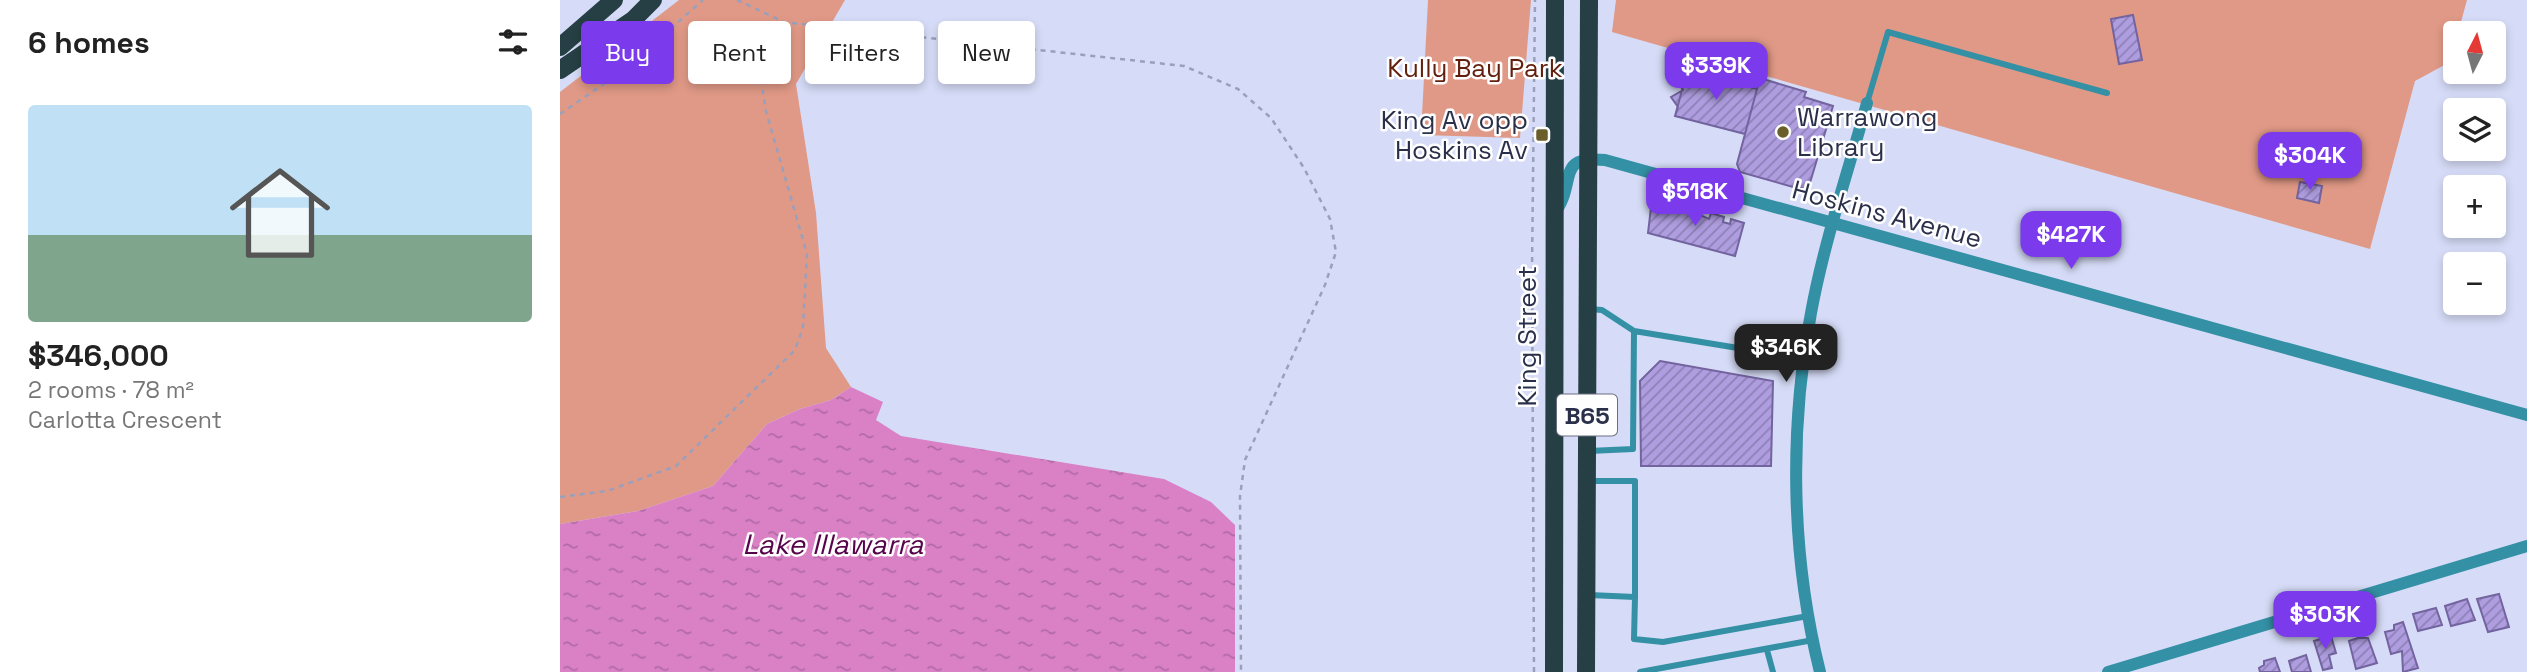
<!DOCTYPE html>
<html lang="en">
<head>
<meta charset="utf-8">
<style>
  body { margin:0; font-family:"Space Grotesk",sans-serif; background:#f6f6f6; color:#222; height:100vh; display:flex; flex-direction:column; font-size:26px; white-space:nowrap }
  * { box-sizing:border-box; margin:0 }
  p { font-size:23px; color:#767676 }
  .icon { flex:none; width:38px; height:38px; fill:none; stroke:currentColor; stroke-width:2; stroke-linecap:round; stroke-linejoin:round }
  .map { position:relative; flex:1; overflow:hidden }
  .side { display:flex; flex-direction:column; background:#fff; width:560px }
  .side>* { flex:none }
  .hud { position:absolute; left:21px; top:21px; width:665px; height:63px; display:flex; gap:14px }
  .needle { width:46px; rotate:6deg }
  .tools { position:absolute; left:1883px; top:21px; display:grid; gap:14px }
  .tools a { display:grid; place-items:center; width:63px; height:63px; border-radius:7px; background:#fff; box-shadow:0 4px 10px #0003; font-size:35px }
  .price { position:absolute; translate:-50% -60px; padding:0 16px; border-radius:14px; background:#7c3aed; color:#fff; font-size:23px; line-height:46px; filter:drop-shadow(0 2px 4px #0008) }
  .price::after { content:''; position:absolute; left:50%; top:42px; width:21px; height:16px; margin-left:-10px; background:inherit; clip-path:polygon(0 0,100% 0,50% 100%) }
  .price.selected { background:#222; color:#fff }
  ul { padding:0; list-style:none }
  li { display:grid; align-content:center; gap:14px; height:371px; padding:0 28px }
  li span { display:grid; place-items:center; height:217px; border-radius:7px; color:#555 }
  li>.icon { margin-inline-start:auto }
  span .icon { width:126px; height:126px; fill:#fffc; stroke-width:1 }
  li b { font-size:30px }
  h2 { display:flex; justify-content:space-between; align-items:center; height:84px; padding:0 28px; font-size:30px }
  .tag { padding:0 24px; border-radius:7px; background:#fff; box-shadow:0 4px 10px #0003; font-size:24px; line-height:63px }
  .tag.selected { background:#7c3aed; color:#fff }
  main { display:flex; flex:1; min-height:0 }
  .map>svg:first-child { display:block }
</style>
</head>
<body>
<main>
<section class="side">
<h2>6 homes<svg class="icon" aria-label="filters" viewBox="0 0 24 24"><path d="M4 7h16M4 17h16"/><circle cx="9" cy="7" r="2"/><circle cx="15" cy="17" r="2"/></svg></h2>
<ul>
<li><span style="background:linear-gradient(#bfe0f5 60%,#7fa58c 0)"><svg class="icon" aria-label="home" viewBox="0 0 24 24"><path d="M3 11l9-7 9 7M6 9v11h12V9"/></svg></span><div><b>$346,000</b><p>2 rooms · 78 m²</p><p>Carlotta Crescent</p></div></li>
</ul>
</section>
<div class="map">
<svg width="1967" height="672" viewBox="0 0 1967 672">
  <defs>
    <pattern id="water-ripples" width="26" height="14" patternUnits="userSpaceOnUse" patternTransform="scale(1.75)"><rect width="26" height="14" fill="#da81c6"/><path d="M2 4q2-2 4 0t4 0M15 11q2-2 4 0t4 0" fill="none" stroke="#b16aa3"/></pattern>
    <pattern id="building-hatch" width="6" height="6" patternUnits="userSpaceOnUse" patternTransform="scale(1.75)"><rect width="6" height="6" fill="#ae9ddf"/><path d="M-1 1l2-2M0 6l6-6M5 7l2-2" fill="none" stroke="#8e80b7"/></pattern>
  </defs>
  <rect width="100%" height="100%" fill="#d6dcf7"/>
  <path fill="#e09986" d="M119,0H285L236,84L256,213L266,348L291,387L271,400L240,409L207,424L153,486L78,511L0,524V92Z
    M868,0H971L960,138L861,135Z
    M1056,0H1907L1898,33H1895L1890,62L1855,81L1810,249L1052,32Z"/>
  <path fill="url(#water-ripples)" d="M291,387L323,402L316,420L341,436L604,479L651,502L675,525V672H0V524L78,511L153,486L207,424L240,409L271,400Z"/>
  <path fill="url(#building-hatch)" stroke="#73639f" stroke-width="2" d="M1573,15L1582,60L1559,64L1551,19Z
    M1128,68L1197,89L1200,78L1246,92L1244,97L1273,106L1249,186L1240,189L1180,172L1177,164L1185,134L1115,116L1118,107L1111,97L1123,90L1114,77Z
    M1128,68L1197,89L1185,134L1115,116Z
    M1740,182L1762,186L1759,203L1737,198Z
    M1092,199L1109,204L1107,209L1118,212L1120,206L1149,219L1151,213L1164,217L1163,222L1170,224L1171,219L1184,223L1175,256L1088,233Z
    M1100,361L1213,381L1211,466H1081L1080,381Z
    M1939,594L1949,627L1928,632L1917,599Z
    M1907,599L1915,620L1891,626L1885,606Z
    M1876,608L1882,625L1858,631L1853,614Z
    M1843,622L1858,668L1843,672L1842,651L1831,654L1825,632L1834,630V625Z
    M1771,636L1776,653L1769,655L1772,668L1763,670L1754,641Z
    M1798,638H1808L1817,663L1796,669L1789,641Z
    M1746,655L1751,672H1732L1729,661Z
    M1715,658L1720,672H1700L1699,668L1704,665V661Z"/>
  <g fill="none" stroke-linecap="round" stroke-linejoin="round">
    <path stroke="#9aa0bb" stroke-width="2.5" stroke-dasharray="5 5" stroke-linecap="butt" d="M177,0L224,22L624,66L678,89L711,118L744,168L770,219L776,252L765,285L685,460L680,496L681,672
      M0,114L64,70L143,0
      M0,497L47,491L116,466L235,350L243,327L247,254L206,111L199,68L209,38L224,22
      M974,672L972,269L975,0"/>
    <path stroke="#3490a4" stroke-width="6" d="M1307,103L1328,32L1547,93
      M1029,309L1042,310L1074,331
      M1029,451L1073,449L1074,331L1245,359
      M1029,481H1075V597
      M1029,595L1075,597L1074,639L1103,642L1248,616
      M1207,650L1213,672
      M1080,672L1253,640"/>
    <path stroke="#3490a4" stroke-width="12" d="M993,215C1019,183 993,155 1045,160L1967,415
      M1260,672C1231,556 1229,430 1251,313C1264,242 1288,172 1307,103
      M1548,672L1967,546"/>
    <path stroke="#253f45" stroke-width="18" d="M0,47L54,0
      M0,70L73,20L93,0
      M994,672L995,0
      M1026,672L1029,0"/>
  </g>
  <g fill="#6a5e2b" stroke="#fefefe" stroke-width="2.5">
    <circle cx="1223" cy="132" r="7"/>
    <rect x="975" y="128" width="14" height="14" rx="3.5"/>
  </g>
  <g text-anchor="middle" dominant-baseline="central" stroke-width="5" stroke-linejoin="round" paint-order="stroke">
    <rect fill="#fefefe" stroke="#6a6e80" stroke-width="2" x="997" y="394.5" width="60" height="41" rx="5"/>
    <g font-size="24" font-weight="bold" fill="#2b304a">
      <text x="1027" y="415">B65</text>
    </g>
    <g font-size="26" fill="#631f0d" stroke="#fefefe">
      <text x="915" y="68">Kully Bay Park</text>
    </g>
    <g font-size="26" fill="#2b304a" stroke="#fefefe" text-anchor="start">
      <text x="1237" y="117">Warrawong<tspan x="1237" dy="30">Library</tspan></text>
      <text x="968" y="120" text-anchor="end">King Av opp<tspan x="968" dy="30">Hoskins Av</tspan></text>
    </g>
    <g font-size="26" fill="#2b304a" stroke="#fefefe">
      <text transform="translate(1327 214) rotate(15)">Hoskins Avenue</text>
      <text transform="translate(967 336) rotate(-90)">King Street</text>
    </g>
    <g font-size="28" font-style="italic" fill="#57034b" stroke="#fefefe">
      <text x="273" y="544">Lake Illawarra</text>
    </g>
  </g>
</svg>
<div class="tools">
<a><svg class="needle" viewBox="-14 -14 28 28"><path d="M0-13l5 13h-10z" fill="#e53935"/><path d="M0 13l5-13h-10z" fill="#767676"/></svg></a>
<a><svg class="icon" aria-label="layers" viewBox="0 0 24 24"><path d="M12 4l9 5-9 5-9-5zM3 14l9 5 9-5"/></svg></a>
<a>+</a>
<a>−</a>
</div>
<b class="price" style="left:1156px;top:102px">$339K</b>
<b class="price" style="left:1750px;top:192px">$304K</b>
<b class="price" style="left:1135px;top:228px">$518K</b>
<b class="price" style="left:1511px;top:271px">$427K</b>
<b class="price selected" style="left:1226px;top:384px">$346K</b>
<b class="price" style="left:1765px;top:651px">$303K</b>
<div class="hud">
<a class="tag selected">Buy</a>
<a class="tag">Rent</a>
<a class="tag">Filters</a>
<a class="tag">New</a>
</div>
</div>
</main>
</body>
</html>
